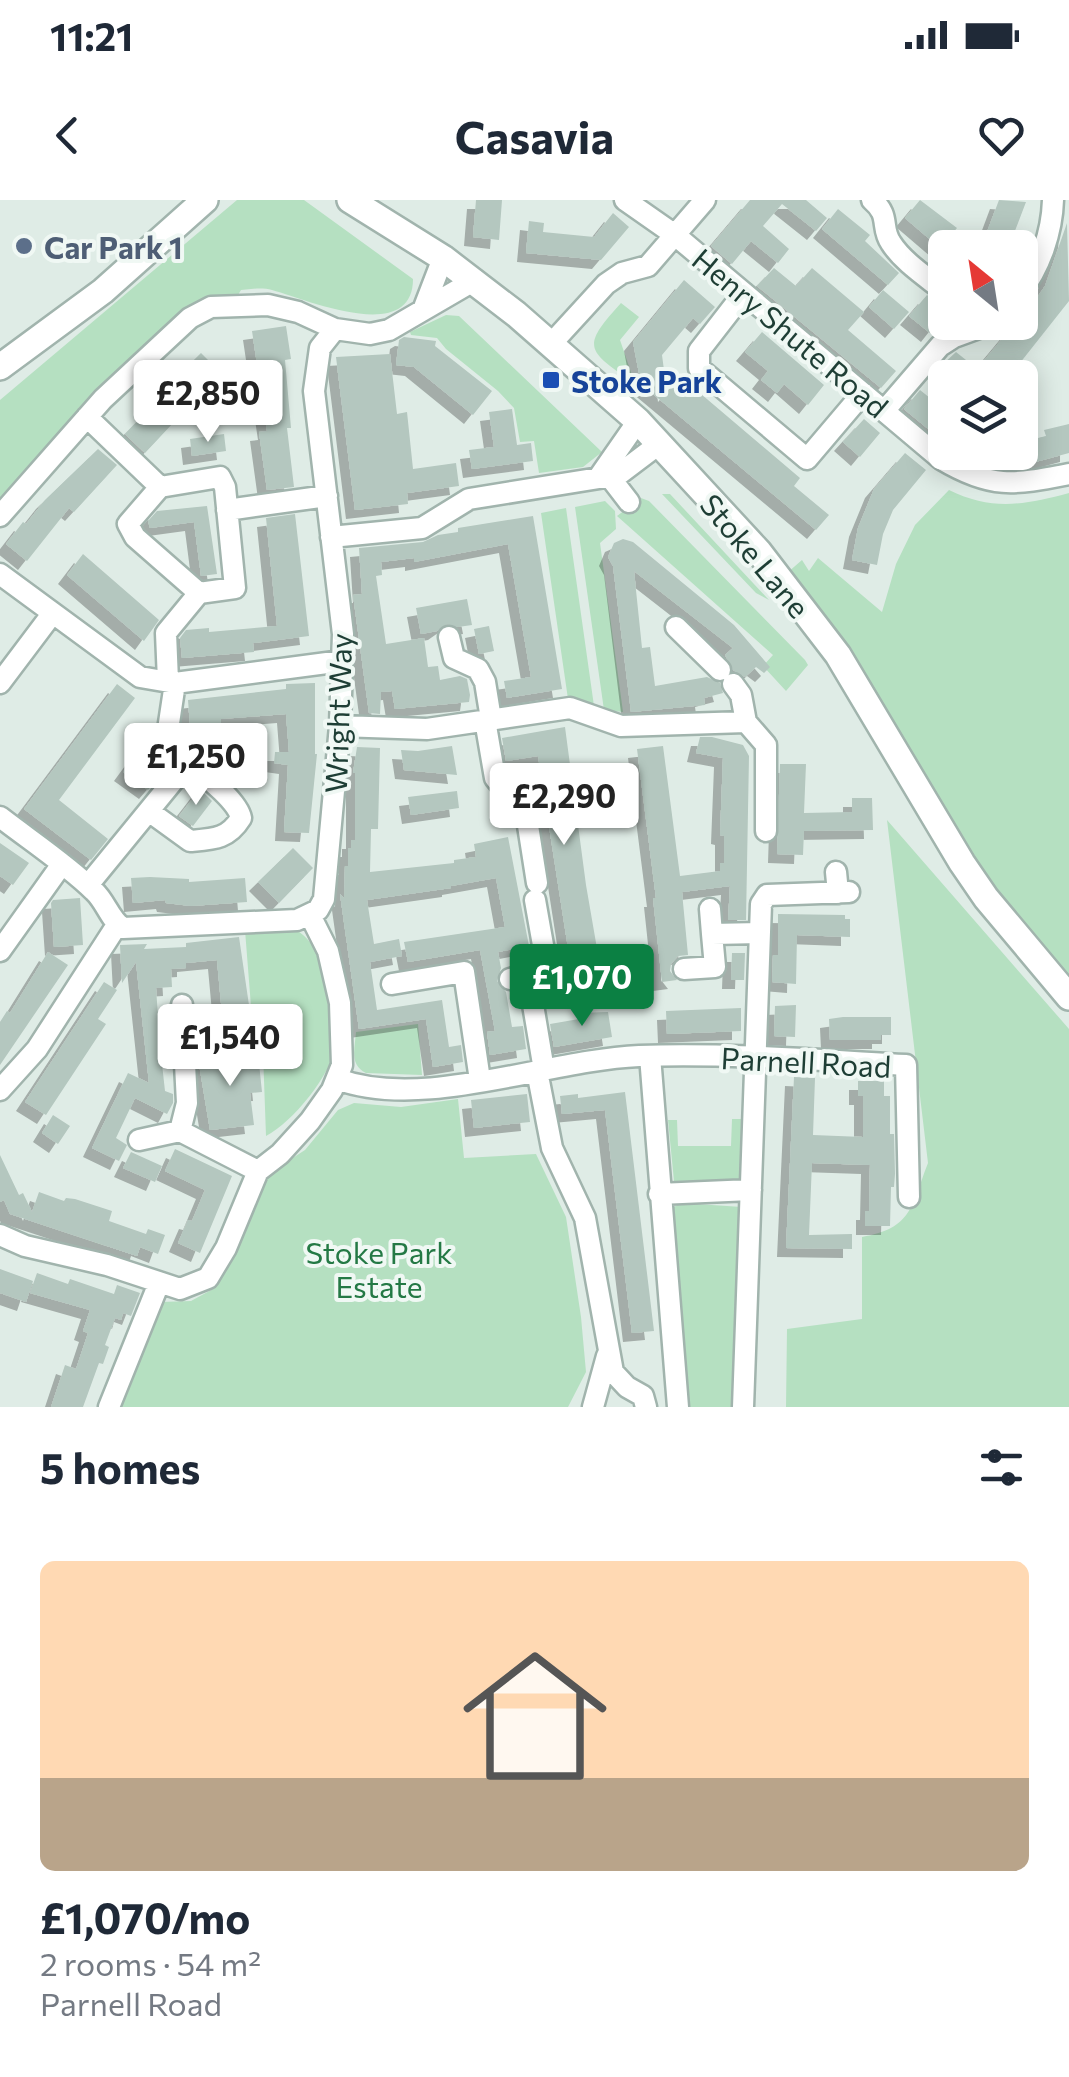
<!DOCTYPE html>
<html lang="en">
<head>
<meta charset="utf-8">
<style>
  body { margin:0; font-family:Commissioner,sans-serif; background:#f6f6f7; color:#1f2937; height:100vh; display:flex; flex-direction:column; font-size:38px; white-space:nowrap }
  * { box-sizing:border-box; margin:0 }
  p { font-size:32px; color:#747a83 }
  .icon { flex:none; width:55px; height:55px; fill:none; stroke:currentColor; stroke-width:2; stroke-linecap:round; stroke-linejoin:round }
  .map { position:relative; height:1207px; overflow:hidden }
  .sheet { display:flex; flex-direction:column; background:#fff; flex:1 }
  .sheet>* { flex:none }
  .needle { width:65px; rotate:330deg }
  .tools { position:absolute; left:928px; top:30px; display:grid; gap:20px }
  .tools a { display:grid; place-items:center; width:110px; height:110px; border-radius:15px; background:#fff; box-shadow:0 5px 25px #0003; font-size:50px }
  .price { position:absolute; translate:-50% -85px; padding:0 22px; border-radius:10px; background:#fff; color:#222; font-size:32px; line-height:65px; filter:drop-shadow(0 2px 5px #0008) }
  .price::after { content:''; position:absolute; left:50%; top:60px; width:30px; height:22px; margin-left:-15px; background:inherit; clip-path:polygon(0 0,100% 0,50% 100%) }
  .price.active { background:#0b8043; color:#fff }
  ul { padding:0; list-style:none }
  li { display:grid; align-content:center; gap:20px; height:530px; padding:0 40px }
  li+li { border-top:2px solid #e0e1e3 }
  li span { display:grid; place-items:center; height:310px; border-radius:15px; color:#555 }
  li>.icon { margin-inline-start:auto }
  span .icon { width:180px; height:180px; fill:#fffc; stroke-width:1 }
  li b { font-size:42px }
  h2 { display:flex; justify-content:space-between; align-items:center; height:120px; padding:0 40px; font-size:42px }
  .status { display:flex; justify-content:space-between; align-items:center; height:70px; padding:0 50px; background:#fff; direction:ltr }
  .status svg { height:28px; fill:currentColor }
  header { display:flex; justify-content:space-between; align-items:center; height:130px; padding:0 40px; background:#fff; font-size:45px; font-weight:700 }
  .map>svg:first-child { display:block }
</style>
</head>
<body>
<div class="status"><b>11:21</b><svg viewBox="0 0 49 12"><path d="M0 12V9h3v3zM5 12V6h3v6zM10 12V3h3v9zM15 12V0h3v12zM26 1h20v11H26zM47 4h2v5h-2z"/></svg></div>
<header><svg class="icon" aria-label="back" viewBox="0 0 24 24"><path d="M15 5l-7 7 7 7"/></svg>Casavia<svg class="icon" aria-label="heart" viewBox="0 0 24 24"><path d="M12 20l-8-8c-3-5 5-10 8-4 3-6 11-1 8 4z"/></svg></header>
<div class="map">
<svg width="1069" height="1207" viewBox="0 0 1069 1207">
  <defs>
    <filter id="shadow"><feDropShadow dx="-9" dy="9" stdDeviation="0" flood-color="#0004"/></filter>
  </defs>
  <rect width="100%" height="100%" fill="#dfece6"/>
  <path fill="#b5e0c1" d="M237,0H304L413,79C413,146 305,99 272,90C262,87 251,89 241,90L238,95L207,99L0,303V200Z
    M621,103L639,117L620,140L635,184C588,150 579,149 621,103Z
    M446,115L459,116L602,252L583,267L539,273L534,241L520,242L514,208L498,191L446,149L437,138L411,135L410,132Z
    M949,290C992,311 1024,305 1069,293V779L995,691L787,373L802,360L809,371L818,358L882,412L896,364L915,325Z
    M662,294H670L769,400L756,393Z
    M641,298L649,301L805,460L808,465L786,491L763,466L773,455L617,316Z
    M605,301L615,311L616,329L600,343L623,512L604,510L575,307Z
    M566,308L594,506L568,499L541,313Z
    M887,620L1069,829V1207H786L787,1129L862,1119V1037C913,1028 911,1006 928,963Z
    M291,727C310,736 322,757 327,776C333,799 339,821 336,845C331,875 293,922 266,936L263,852L194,857L192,822L252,819L245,730Z
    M418,824L422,875L366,873C349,865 355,848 356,832Z
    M458,899L464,958L536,954L566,1017L581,1117L586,1172L568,1207H119L161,1102L191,1101L213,1089L252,996L265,976L305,950L338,910L354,903L401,907Z
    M732,919H746L742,981H674L668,920H677L678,946H731Z
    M681,1003L742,1007L734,1207H687L672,1008Z"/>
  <path fill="#b4c7bf" filter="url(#shadow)" d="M476,0H502L499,40L473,37Z
    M750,0H806L827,18L816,31L782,4L763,26L789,49L778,63L751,41L732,64L711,46Z
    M920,0L957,28L940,48L905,18Z
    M999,0L1026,2L1013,36L1031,43L1029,48H981Z
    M838,9L870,35L865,41L899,73L888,85L822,29Z
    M613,13L629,27L601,60L526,53L529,21L544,23L543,32L594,37Z
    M1067,23L1069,101L1008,178H1000L982,163L1012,127L1020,122L1045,86Z
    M774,68L796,86L812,68L864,112L848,130L896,171L881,188L757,86Z
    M684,80L715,107L700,124L693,118L662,155L667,193L681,177L800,278L794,286L829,315L816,330L641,184L633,142Z
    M883,90L909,112L894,129L869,107Z
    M927,95L945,109V114L930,133L909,116Z
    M286,126L291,159L285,160L291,228H287L294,287L267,290L259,232L267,231L252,131Z
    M762,132L824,185L808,205L784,184L777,193L761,180L768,171L745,152Z
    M404,137L436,141L435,146L492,191L473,215L414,167L396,165L399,140Z
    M956,152L976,168L968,178H956L942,165Z
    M201,153L220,172L172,220L174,222L145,253L125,234L155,203L152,201Z
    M390,154L397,214L407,212L413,269L456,263L459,286L407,293L408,304L355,310L336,157Z
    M945,181V243L904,209L920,190L930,198Z
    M512,209L517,245L531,243L533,261L472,269L469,250L494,247L489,212Z
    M864,219L880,233L860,257L843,242Z
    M1069,224V253L1028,264L1022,242L1046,236L1044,230Z
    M224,234L226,251L192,256L190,239Z
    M98,249L117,265L74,312L69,308L27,361L6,344L23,322L26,324L45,300Z
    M905,253L926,270L893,310L883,334L877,365L852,360L858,328L874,289Z
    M207,306L217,374L201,376L194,322L150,328L148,321L157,311Z
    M295,314L309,436L253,443L254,452L182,458L180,438L186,430L209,428V432L277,426L266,318Z
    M533,316L562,489L507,498L504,481L531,477L508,344L414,362V358L381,362L382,375L376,376L386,444L424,438L428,467L438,466L440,480L460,476L467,479L470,495L469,502L395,509L392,491L381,492L380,514L369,513L353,395L362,394L359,348L423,342L438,335L458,332V328Z
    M623,339L633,342L734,425L770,467L764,473L756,467L745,477L733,470L725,455L733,448L634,371L642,448L650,447L655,486L707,477L720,483L723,493L704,498L705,505L631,512L613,366L608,357L614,343Z
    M83,354L159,420L144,441L67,375Z
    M467,399L472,425L458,427L447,424L437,431L421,434L416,408Z
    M489,426L494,451L479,454L474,429Z
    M315,483V554H317L309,633L284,632L288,565L274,563L275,552H289L286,514L221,519V524L190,526L188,500L286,489V484Z
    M117,484L135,498L59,600L108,639L91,660L24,609Z
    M565,527L586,685L604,789L575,793L538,556L506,561L502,538Z
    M700,537H712L743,545L749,556L746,720H728L730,686L682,692L688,755L678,756L671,764L670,771L677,780L662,782L653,698H656L637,549L663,546L680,676L720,671V663H724V636L720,635L723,558L696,553Z
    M452,546L457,575L404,570L401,550L418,551Z
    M357,547L380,548L378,629H371L370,672L454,663V660L476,657L474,644L508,637L529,746L498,752L501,768L497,781L506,792L512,827L523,826L526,849L490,855L487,832L495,831L480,750L408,762L404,742L505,727L496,678L451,686V688L367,700L374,744L399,739L402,756L370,762L377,810L442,800L449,847L461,845L463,862L433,867L426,819L359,829L340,694L344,698L345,666H348V648H351V640H355V573H353Z
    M134,557L160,576L148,590L123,572Z
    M780,564H806L804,613L852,612V598H872L873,630L804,631L803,655L777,654Z
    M200,589L212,601L193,626L179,616Z
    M457,591L459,608L411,615L408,597Z
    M0,643L29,663L13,685L0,676Z
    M293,648L313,668L279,703L258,682Z
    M150,677L189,679V682L245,678L247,702L191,706L166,703L165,700L133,703L131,678Z
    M80,698L83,745L54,747L51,703L53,700Z
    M778,714L845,715V719H850V737L797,735L796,784L772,782L773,755H778Z
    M239,737L250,812L222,814L217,760L186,763V768L171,769L172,787L156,788L159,830L169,829L171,854L161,855L165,891L173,894V903L167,914L135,898L116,938L127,945L119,961L92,948L128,873L149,883L136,762L122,783L120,745L147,744L144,749L186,747V743Z
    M48,752L68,765L0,865V822L7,811L10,813Z
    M732,753H745L744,780H731Z
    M104,782L117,790L98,819L106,824L46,915L25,902Z
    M796,805L795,837L774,836L775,806Z
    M741,808V831L667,834L666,811Z
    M608,812L612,837L554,847L550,824L579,819L578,813Z
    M843,817H891V835H881V840H830L829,819Z
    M258,854L262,892L250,893L254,925L210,930L198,858Z
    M794,877L815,878L813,935L863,937V896H858V881H884V896H890V934H894L895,974L894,987H891L890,1026H865V1011H869L870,965L812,963L809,1035L852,1034V1049L786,1048Z
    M625,892L654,1131L632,1133L605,910L562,914L560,896L578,894V898Z
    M527,894L530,922L474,928L471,900Z
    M53,915L70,926L58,944L42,933Z
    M175,949L232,976L200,1053L178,1043L188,1020L192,1021L205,990L165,971Z
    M131,952L162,966L155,982L123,968Z
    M0,955L19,995L23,993L32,1012L39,992L64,1001L66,998L75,999L112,1011L109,1021L146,1034L148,1029L165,1035L158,1054L140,1047L137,1056L10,1014L4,1000L0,1002Z
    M0,1069L33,1081L26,1102L0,1093Z
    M37,1073L68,1084L70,1079L114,1094L117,1085L140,1093L131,1116L123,1113L121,1120L115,1118L105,1145L109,1147L103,1164L99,1163L83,1207H51L65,1165L76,1169L88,1133L83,1131L90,1110L30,1093Z"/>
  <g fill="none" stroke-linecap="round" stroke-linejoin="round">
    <defs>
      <path id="minor" d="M625,0L675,35L941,259C991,289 1013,285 1069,274
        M872,0C891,16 880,27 891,43C903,62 928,78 945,92
        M744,93L699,151V168L807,259L863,193
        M1020,93C1040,67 1052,33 1053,0
        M423,110L443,58
        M551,144L606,84L622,73L648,66L705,0
        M884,211L940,146L954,137L995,122
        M87,217L160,287
        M609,276L629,302
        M599,277L638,221
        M227,310L327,296
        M0,316L103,199L190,118L211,107L268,105L298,112L335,129
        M331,337L422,328L469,299L618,275L659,244
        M0,374L140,477L175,483L342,461
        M676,427L720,470
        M449,437L454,458L478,469L485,482L491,519
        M168,481L166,433L199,393L235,388L225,287L220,277L160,287L128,324L135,337L199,393
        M0,483L52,414
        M733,484L741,495L746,522L766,545V631
        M485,520L495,578L504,589L524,600L537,683
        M340,526L427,529L570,508L621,526L746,522
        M150,612L190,641C214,639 228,639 241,618C237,596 184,561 166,543L175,483
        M0,617C31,641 65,663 94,691C106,702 110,720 123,728L297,720L318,710L324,699L340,526L343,434L314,191L320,148L335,129L370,134L389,130L475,80
        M836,672L838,693
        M88,685L187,564
        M710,709L712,734L760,733
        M0,751L62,664
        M684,769L715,767L712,734
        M528,775L544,870
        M510,779L541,771L546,762L535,700
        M392,784L464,772L480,880
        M650,856L678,1207
        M537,871L552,948L585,1018L613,1172L627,1187L643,1196L646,1207
        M337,879C424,911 547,860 639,856C728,853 817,860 906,865L909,997
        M0,890L37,849L117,725
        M180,931L187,903L182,805
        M139,940L180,931L258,971
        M659,994L751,990
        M0,1035L25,1046L107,1065L180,1089L208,1078L226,1048L258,971L280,954L310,921L332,890L342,865L340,803L328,751L310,715
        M109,1207L159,1083
        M593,1207L607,1156
        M743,1207L761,704L767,695L849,692"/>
      <path id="tertiary" d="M350,0L443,58L516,114L638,221L759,352L838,455L962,663L986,698L1069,797
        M0,167L103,91L205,0"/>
    </defs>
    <use href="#minor" stroke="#a1b4ad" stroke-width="25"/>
    <use href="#tertiary" stroke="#a1b4ad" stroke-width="30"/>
    <use href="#minor" stroke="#fff" stroke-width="20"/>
    <use href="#tertiary" stroke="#fff" stroke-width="25"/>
  </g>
  <circle fill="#5c6f8a" stroke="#f0f8f4" stroke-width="4" cx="24" cy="46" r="10"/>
  <rect fill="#1a4fb4" stroke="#f0f8f4" stroke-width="4" x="541" y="170" width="20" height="20" rx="5"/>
  <g text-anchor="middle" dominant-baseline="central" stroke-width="8" stroke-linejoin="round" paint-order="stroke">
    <g font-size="30" font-weight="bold" fill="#4e5e75" stroke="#f0f8f4" text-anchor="start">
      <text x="44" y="46">Car Park 1</text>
    </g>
    <g font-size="30" fill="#1e3e35" stroke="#f0f8f4">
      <text transform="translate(791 132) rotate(40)">Henry Shute Road</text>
      <text transform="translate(756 355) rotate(50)">Stoke Lane</text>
      <text transform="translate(337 513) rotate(-88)">Wright Way</text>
      <text transform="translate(806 861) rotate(3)">Parnell Road</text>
    </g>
    <g font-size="30" font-weight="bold" fill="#164399" stroke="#f0f8f4" text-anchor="start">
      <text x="571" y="180">Stoke Park</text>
    </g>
    <g font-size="30" fill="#247945" stroke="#f0f8f4">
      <text x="379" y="1051">Stoke Park<tspan x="379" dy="34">Estate</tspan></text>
    </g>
  </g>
</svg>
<div class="tools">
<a><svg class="needle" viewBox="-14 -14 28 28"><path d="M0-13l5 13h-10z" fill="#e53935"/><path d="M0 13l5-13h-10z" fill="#747a83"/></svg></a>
<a><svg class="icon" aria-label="layers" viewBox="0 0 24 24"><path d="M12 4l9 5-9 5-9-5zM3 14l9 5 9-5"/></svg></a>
</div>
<b class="price" style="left:208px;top:245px">£2,850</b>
<b class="price" style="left:196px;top:608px">£1,250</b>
<b class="price" style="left:564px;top:648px">£2,290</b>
<b class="price active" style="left:582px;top:829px">£1,070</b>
<b class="price" style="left:230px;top:889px">£1,540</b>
</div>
<section class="sheet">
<h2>5 homes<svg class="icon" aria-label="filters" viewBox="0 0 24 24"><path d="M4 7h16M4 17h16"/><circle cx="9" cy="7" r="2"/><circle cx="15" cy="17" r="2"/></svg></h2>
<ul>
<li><span style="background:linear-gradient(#ffd9b3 70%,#b9a48a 0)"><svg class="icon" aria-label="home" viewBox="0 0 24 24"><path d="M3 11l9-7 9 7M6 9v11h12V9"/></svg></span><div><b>£1,070/mo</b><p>2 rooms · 54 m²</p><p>Parnell Road</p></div></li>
</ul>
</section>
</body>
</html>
